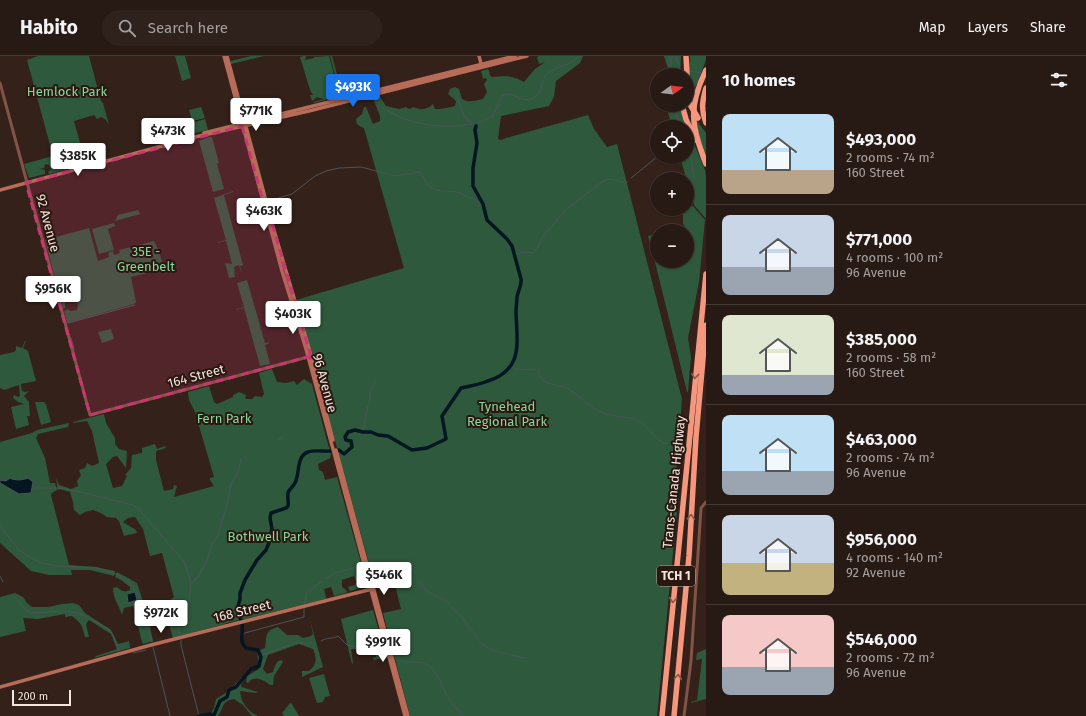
<!DOCTYPE html>
<html lang="en">
<head>
<meta charset="utf-8">
<style>
  body { margin:0; font-family:"Fira Sans",sans-serif; background:#2f221c; color:#f1f3f6; height:100vh; display:flex; flex-direction:column; font-size:15px; white-space:nowrap }
  * { box-sizing:border-box; margin:0 }
  p { font-size:13px; color:#a4a0a0 }
  .icon { flex:none; width:22px; height:22px; fill:none; stroke:currentColor; stroke-width:2; stroke-linecap:round; stroke-linejoin:round }
  .map { position:relative; flex:1; overflow:hidden }
  .drawer { display:flex; flex-direction:column; background:#271913; width:380px }
  .drawer>* { flex:none }
  .needle { width:26px; rotate:75deg }
  .fabs { position:absolute; left:650px; top:12px; display:grid; gap:8px }
  .fabs a { display:grid; place-items:center; width:44px; height:44px; border-radius:50%; background:#271913; box-shadow:0 1px 3px #0004,0 0 0 1px #433833; font-size:20px }
  .scale { position:absolute; left:12px; bottom:10px; width:59px; box-sizing:border-box; padding-left:4px; border:2px solid #f2e5df; border-top:0; font-size:11px; line-height:14px; white-space:nowrap; color:#f2e5df; -webkit-text-stroke:3px #2a170f; paint-order:stroke }
  .price { position:absolute; translate:-50% -34px; padding:0 9px; border-radius:4px; background:#fff; color:#222; font-size:13px; line-height:26px; filter:drop-shadow(0 1px 2px #0008) }
  .price::after { content:''; position:absolute; left:50%; top:24px; width:12px; height:9px; margin-left:-6px; background:inherit; clip-path:polygon(0 0,100% 0,50% 100%) }
  .price.current { background:#1a73e8; color:#fff }
  ul { padding:0; list-style:none }
  li { display:flex; align-items:center; gap:12px; height:100px; padding:0 16px }
  li+li { border-top:1px solid #433833 }
  li span { display:grid; place-items:center; flex:none; width:112px; height:80px; border-radius:8px; color:#555 }
  li>.icon { margin-inline-start:auto }
  span .icon { width:48px; height:48px; fill:#fffc; stroke-width:1 }
  li b { font-size:17px }
  h2 { display:flex; justify-content:space-between; align-items:center; height:48px; padding:0 16px; font-size:17px }
  header { display:flex; align-items:center; gap:24px; box-sizing:border-box; height:56px; padding:0 20px; background:#271913; border-bottom:1px solid #433833 }
  header strong { font-size:19px }
  nav { display:flex; gap:22px; margin-inline-start:auto; font-size:14px }
  .search { width:280px; height:36px; background:#2f221c; display:flex; align-items:center; gap:10px; box-sizing:border-box; padding:0 14px; border-radius:22px; color:#a4a0a0; font-size:15px }
  main { display:flex; flex:1; min-height:0 }
  .map>svg:first-child { display:block }
</style>
</head>
<body>
<header>
<strong>Habito</strong>
<div class="search"><svg class="icon" aria-label="search" viewBox="0 0 24 24"><circle cx="10" cy="10" r="6"/><path d="M15 15l6 6"/></svg>Search here</div>
<nav><a>Map</a><a>Layers</a><a>Share</a></nav>
</header>
<main>
<div class="map">
<svg width="706" height="660" viewBox="0 0 706 660">
  <rect width="100%" height="100%" fill="#342119"/>
  <path fill="#2e593c" d="M38,0H89L101,45L103,47L109,69L105,63L101,61L97,63L94,59L74,65L86,108L49,118L48,116L51,114L49,109L45,108L44,112L40,113L45,114V118L29,122L24,108L53,100L27,4Z
    M175,0H185L191,22L182,25Z
    M251,0H264L231,8V5Z
    M303,0H306L305,4L314,2V0L316,1L329,0L338,33L335,34L328,42L338,39L339,40L314,47L313,46L324,43L316,41V42L312,45L310,39H313L310,34L300,1Z
    M330,0H332L343,41H341Z
    M539,0H583L580,7L556,25L554,41L549,50L501,60L498,83L501,84L506,82L588,59L594,73L607,91L617,88L682,343L673,456H677L657,660H410L383,557L401,553L394,525L375,529L296,244L404,212L364,72C359,70 356,69 356,63L362,58L364,51H366L373,68L380,65V60L374,45L375,43L380,41L386,50L399,53L406,51L409,53L414,51C421,55 428,53 433,48L435,53H441L455,50L456,45L448,38L450,33L455,31L459,33L462,43C469,47 475,45 483,43L487,36L484,28L487,24L486,22L483,23L481,15L488,13L490,17L489,18L492,21C506,20 512,19 524,26L535,13L545,6L539,8L537,1Z
    M664,0H681L680,19H670Z
    M690,0H706V4L690,45L688,22Z
    M666,49H681L687,71H672Z
    M201,51L205,62L192,65L189,54Z
    M695,62L706,77V102L701,87Z
    M205,63L208,74L195,77L192,67Z
    M687,71L705,114L706,121V163L694,149L680,101H687Z
    M209,81H212L219,107L217,108L224,133L213,136L199,85Z
    M233,135V136L224,139L243,209L240,210L242,219L239,209L234,211L236,220L233,211L235,221L229,222L225,207L232,208L226,185L215,187L226,184L214,142Z
    M693,150L705,164L699,226L688,282L691,301L688,336H687L655,206L659,205H687V197L690,196L691,178L683,168V153H687V151Z
    M138,154L140,158L115,165L118,159Z
    M114,167L115,170L108,173L114,194L99,198L92,173Z
    M684,170L690,179L688,195H687V175H667Z
    M89,172L98,205L109,201L108,197L113,195L114,199L120,197L119,194L154,185L159,195L164,213L131,221L136,246L134,248L67,267L64,255L68,253L71,255L77,254L78,250L77,240C73,237 69,240 65,243V252L63,253L45,184Z
    M657,178V205H655L648,180Z
    M247,224L265,287L269,286V287L265,289L270,308L260,310L244,252L234,254L244,251L237,227Z
    M111,273L114,283L102,287L98,276Z
    M25,285H26L23,292L28,295L36,325L21,328L22,335L25,336L29,335L24,340L29,346L30,360H27L29,369L16,373L11,351L24,348L18,346L13,342L14,339L18,341L20,340L19,329L4,334L0,332V299L14,296L16,294V290L22,292Z
    M272,313L277,326L286,327L294,325L297,329L304,323L312,328L327,385L331,398L330,402L318,408L319,414L323,416L325,424L337,421L367,528L363,531L350,535L348,531L355,529L356,526L354,520L342,524V531L347,535L346,537L334,540L331,531L324,533L326,541L325,543L245,563L226,567L225,568L173,582L164,552L168,551L171,543L174,541L162,497L150,500L143,473L135,461L128,462L123,466L136,474L137,477L124,480L119,465L116,462L107,461L101,457L93,454L85,456L80,459L74,454L73,446L70,436L60,433L58,434L56,422L59,429L71,433L78,430L77,425L81,419L79,414L85,412L87,407L92,410L99,407L92,375L87,365L73,367V366L104,358L106,367L115,382V388L119,393L127,395L126,412L117,400L113,401L106,408L113,432L122,430L127,420L125,419L131,412L132,399L142,397V392L155,388L157,393L165,390L166,392L156,395V404L164,435L173,433L174,429L177,430L174,441L214,430L210,424V422L214,421L195,356L189,344L188,336L209,330L214,346L217,348L233,341V339L239,336L246,339L245,342L246,343H252L255,340L262,341L264,338L259,317Z
    M35,346H45L44,347L46,348L51,366L41,369Z
    M69,367L68,371L38,378L36,382L45,402L50,427H55L57,434L52,437L51,439L69,509L96,511L115,515L114,520L90,514H71L72,519H49L31,515L0,487V386L32,377L37,374Z
    M117,516L137,527L147,557L153,585L143,588L142,586L136,563L138,557L135,556L133,550L124,552L122,559C119,549 113,543 113,532L117,531C121,535 124,537 130,534V531L121,524L115,521Z
    M15,537L23,541L27,547L32,551H48L62,548L73,547L79,549L85,557L111,574L118,588L129,585L130,592L94,602L96,600L117,593L111,578L89,564L86,568L89,581H85C82,569 82,568 72,560L65,561V558L38,563L23,562L26,575L0,581V541Z
    M373,554L379,575V580L365,585L364,591L362,594L351,593L353,607L352,608L341,563Z
    M310,564L323,611L302,621V615H309C317,609 317,601 313,593L299,588L268,599L263,613L267,618L273,616C275,611 275,605 282,604L283,606L274,620L273,629H270C267,626 258,621 254,623C251,623 250,625 248,627L246,626L247,620L259,613L257,595L265,592C267,580 264,575 278,571L287,579H298L303,582L311,580L313,578Z
    M706,593V643L691,647V646L697,644L702,603L696,604L697,597Z
    M378,595L383,596L385,600L382,602L374,604L373,602L376,601V597Z
    M324,618L330,640L325,641L323,646L317,647L309,622Z
    M242,621L245,622L241,629L242,631L258,636L256,637L240,635C241,646 247,655 258,660H252L243,649L234,643C221,645 224,652 218,660H212L211,657L214,652L216,643L230,634Z
    M290,647L292,648L299,660H284L282,657Z"/>
  <path fill="#041621" stroke="#4b545a" d="M10,422C15,425 23,424 28,422L33,426L31,437L19,438L0,427V424L6,425Z
    M135,536L137,544L128,547L127,538Z"/>
  <g fill="none" stroke-linecap="round" stroke-linejoin="round">
    <path stroke="#4b545a" stroke-width="1" d="M670,0L672,19
      M676,0L677,5L680,9
      M690,15L701,17
      M457,39L464,60L472,68
      M674,49L680,71
      M383,52C404,66 429,71 454,70C460,70 466,68 473,68L476,70L478,67L493,60L502,40C512,34 521,47 531,43C543,39 540,26 547,18C555,9 572,11 578,0
      M687,86L690,95L694,122
      M631,122L657,101
      M278,142L292,138L315,120L326,115L339,112L361,111L395,120L420,116C424,121 425,126 429,130C438,138 450,133 460,137C467,140 464,141 472,142L484,153
      M514,199L524,196L533,197L538,191L543,180L567,153L600,127C612,119 615,127 627,126
      M68,267L135,249
      M71,282L74,292
      M511,311L516,313L537,314C539,317 541,322 543,324C550,330 562,329 570,334C581,341 590,352 603,357C614,361 628,360 639,365C650,371 654,385 667,388
      M369,347L370,336L376,325
      M361,376L364,371L368,350
      M285,379H286
      M278,384L283,381
      M37,432H58L81,436L133,449L138,452L185,507L191,528
      M0,469L17,492L23,497L41,507L58,510L96,512L116,518L129,526L137,536L152,586
      M373,511C389,509 405,502 417,518
      M0,520L3,526
      M325,523L335,517L361,510
      M419,524C425,540 439,538 450,548
      M15,541L27,555L31,557L64,555L79,557L109,573L113,579L119,595
      M305,548L306,538L322,525
      M451,551L461,560L482,588L494,595L524,602
      M241,578L304,561V552
      M180,579L178,572L187,555L189,546L191,528L198,521L207,505L212,488L218,479L227,448L231,428L238,416L241,403
      M181,584V589L199,660
      M321,585C327,581 334,583 338,580L347,589L385,596
      M153,591L170,660
      M133,597L146,594
      M261,599L296,587H312
      M398,604C407,608 420,604 428,609C438,615 442,632 448,641C452,649 458,654 464,660"/>
    <path stroke="#041621" stroke-width="3.5" d="M241,564L237,554L240,543V537L245,524L257,504L266,494L269,487L272,473L270,462L271,457L286,452L288,450C289,446 287,442 288,437C289,433 293,431 295,427C300,418 296,400 308,396C316,393 329,397 339,394L344,398L352,391L351,385L346,384L345,381L348,376L355,374L363,376H371L378,379L388,380L412,394L427,392L446,383L442,360L461,332C469,330 478,329 485,326C524,315 517,288 516,256C516,251 517,245 517,241C518,234 522,230 521,223L512,190L507,183L487,164L483,148L473,130V112L477,87L475,74L476,70
      M199,660L209,658L214,659L220,645L227,641L229,634L236,631L251,613L259,610L261,601L258,594L246,592C238,584 244,578 242,568"/>
    <path stroke="#825447" stroke-width="3" d="M0,27L90,359L308,301
      M684,660L691,605L701,452L706,446"/>
    <path stroke="#b66c58" stroke-width="3.5" d="M224,0L282,215L306,293L405,660
      M227,0L273,171L308,289L333,384
      M479,0L482,11
      M204,77L515,0
      M0,134L195,81L309,55L527,0
      M336,394L408,660
      M0,631L151,589L372,533"/>
    <path stroke="#f4977e" stroke-width="5.5" d="M686,0L687,19
      M706,14C688,51 691,70 706,108
      M706,32C702,45 701,55 706,67
      M687,38L688,45
      M682,49L686,63L695,84
      M662,660L706,218
      M674,660L689,500L696,381L706,269"/>
    <path stroke="#f4977e" stroke-width="5.5" d="M688,45L698,62"/>
  </g>
  <defs><path id="oneway-chevron" d="M-2-3.5L2.5 0L-2 3.5" fill="none" stroke-width="1.6" stroke-linecap="round" stroke-linejoin="round"/></defs>
  <g stroke="#8f5746">
    <use href="#oneway-chevron" transform="translate(695 320) rotate(96)"/>
    <use href="#oneway-chevron" transform="translate(691 461) rotate(-87)"/>
    <use href="#oneway-chevron" transform="translate(673 544) rotate(95)"/>
    <use href="#oneway-chevron" transform="translate(678 621) rotate(-85)"/>
  </g>
  <path fill="#c9376f" fill-opacity="0.2" stroke="#c9376f" stroke-width="3" stroke-dasharray="8 5" stroke-linejoin="round" d="M242,70L267,159L270,160L312,304L308,301L90,359L26,127Z"/>
  <g text-anchor="middle" dominant-baseline="central" stroke-width="4" stroke-linejoin="round" paint-order="stroke">
    <rect fill="#2a170f" stroke="#b6a7a1" stroke-width="1" x="657" y="510" width="38" height="20" rx="3"/>
    <g font-size="12" font-weight="bold" fill="#f2e5df">
      <text x="676" y="520">TCH 1</text>
    </g>
    <g font-size="13" fill="#84d89d" stroke="#2a170f">
      <text x="67" y="35">Hemlock Park</text>
      <text x="146" y="195">35E -<tspan x="146" dy="15">Greenbelt</tspan></text>
      <text x="507" y="350">Tynehead<tspan x="507" dy="15">Regional Park</tspan></text>
      <text x="224" y="362">Fern Park</text>
      <text x="268" y="480">Bothwell Park</text>
    </g>
    <g font-size="13" fill="#f2e5df" stroke="#2a170f">
      <text transform="translate(48 167) rotate(75)">92 Avenue</text>
      <text transform="translate(196 320) rotate(-15)">164 Street</text>
      <text transform="translate(325 327) rotate(75)">96 Avenue</text>
      <text transform="translate(674 426) rotate(-84)">Trans-Canada Highway</text>
      <text transform="translate(242 555) rotate(-14)">168 Street</text>
    </g>
  </g>
</svg>
<div class="fabs">
<a><svg class="needle" viewBox="-14 -14 28 28"><path d="M0-13l5 13h-10z" fill="#e53935"/><path d="M0 13l5-13h-10z" fill="#a4a0a0"/></svg></a>
<a><svg class="icon" aria-label="locate" viewBox="0 0 24 24"><circle cx="12" cy="12" r="6"/><path d="M12 2v4M12 18v4M2 12h4M18 12h4"/></svg></a>
<a>+</a>
<a>−</a>
</div>
<div class="scale">200 m</div>
<b class="price current" style="left:353px;top:52px">$493K</b>
<b class="price" style="left:256px;top:76px">$771K</b>
<b class="price" style="left:168px;top:96px">$473K</b>
<b class="price" style="left:78px;top:121px">$385K</b>
<b class="price" style="left:264px;top:176px">$463K</b>
<b class="price" style="left:53px;top:254px">$956K</b>
<b class="price" style="left:293px;top:279px">$403K</b>
<b class="price" style="left:384px;top:540px">$546K</b>
<b class="price" style="left:161px;top:578px">$972K</b>
<b class="price" style="left:383px;top:607px">$991K</b>
</div>
<section class="drawer">
<h2>10 homes<svg class="icon" aria-label="filters" viewBox="0 0 24 24"><path d="M4 7h16M4 17h16"/><circle cx="9" cy="7" r="2"/><circle cx="15" cy="17" r="2"/></svg></h2>
<ul>
<li><span style="background:linear-gradient(#bfe0f5 70%,#b9a48a 0)"><svg class="icon" aria-label="home" viewBox="0 0 24 24"><path d="M3 11l9-7 9 7M6 9v11h12V9"/></svg></span><div><b>$493,000</b><p>2 rooms · 74 m²</p><p>160 Street</p></div></li>
<li><span style="background:linear-gradient(#c9d6e8 65%,#9aa5b1 0)"><svg class="icon" aria-label="home" viewBox="0 0 24 24"><path d="M3 11l9-7 9 7M6 9v11h12V9"/></svg></span><div><b>$771,000</b><p>4 rooms · 100 m²</p><p>96 Avenue</p></div></li>
<li><span style="background:linear-gradient(#dfe7d0 75%,#9aa5b1 0)"><svg class="icon" aria-label="home" viewBox="0 0 24 24"><path d="M3 11l9-7 9 7M6 9v11h12V9"/></svg></span><div><b>$385,000</b><p>2 rooms · 58 m²</p><p>160 Street</p></div></li>
<li><span style="background:linear-gradient(#bfe0f5 70%,#9aa5b1 0)"><svg class="icon" aria-label="home" viewBox="0 0 24 24"><path d="M3 11l9-7 9 7M6 9v11h12V9"/></svg></span><div><b>$463,000</b><p>2 rooms · 74 m²</p><p>96 Avenue</p></div></li>
<li><span style="background:linear-gradient(#c9d6e8 60%,#c2b280 0)"><svg class="icon" aria-label="home" viewBox="0 0 24 24"><path d="M3 11l9-7 9 7M6 9v11h12V9"/></svg></span><div><b>$956,000</b><p>4 rooms · 140 m²</p><p>92 Avenue</p></div></li>
<li><span style="background:linear-gradient(#f6c9c9 65%,#9aa5b1 0)"><svg class="icon" aria-label="home" viewBox="0 0 24 24"><path d="M3 11l9-7 9 7M6 9v11h12V9"/></svg></span><div><b>$546,000</b><p>2 rooms · 72 m²</p><p>96 Avenue</p></div></li>
</ul>
</section>
</main>
</body>
</html>
